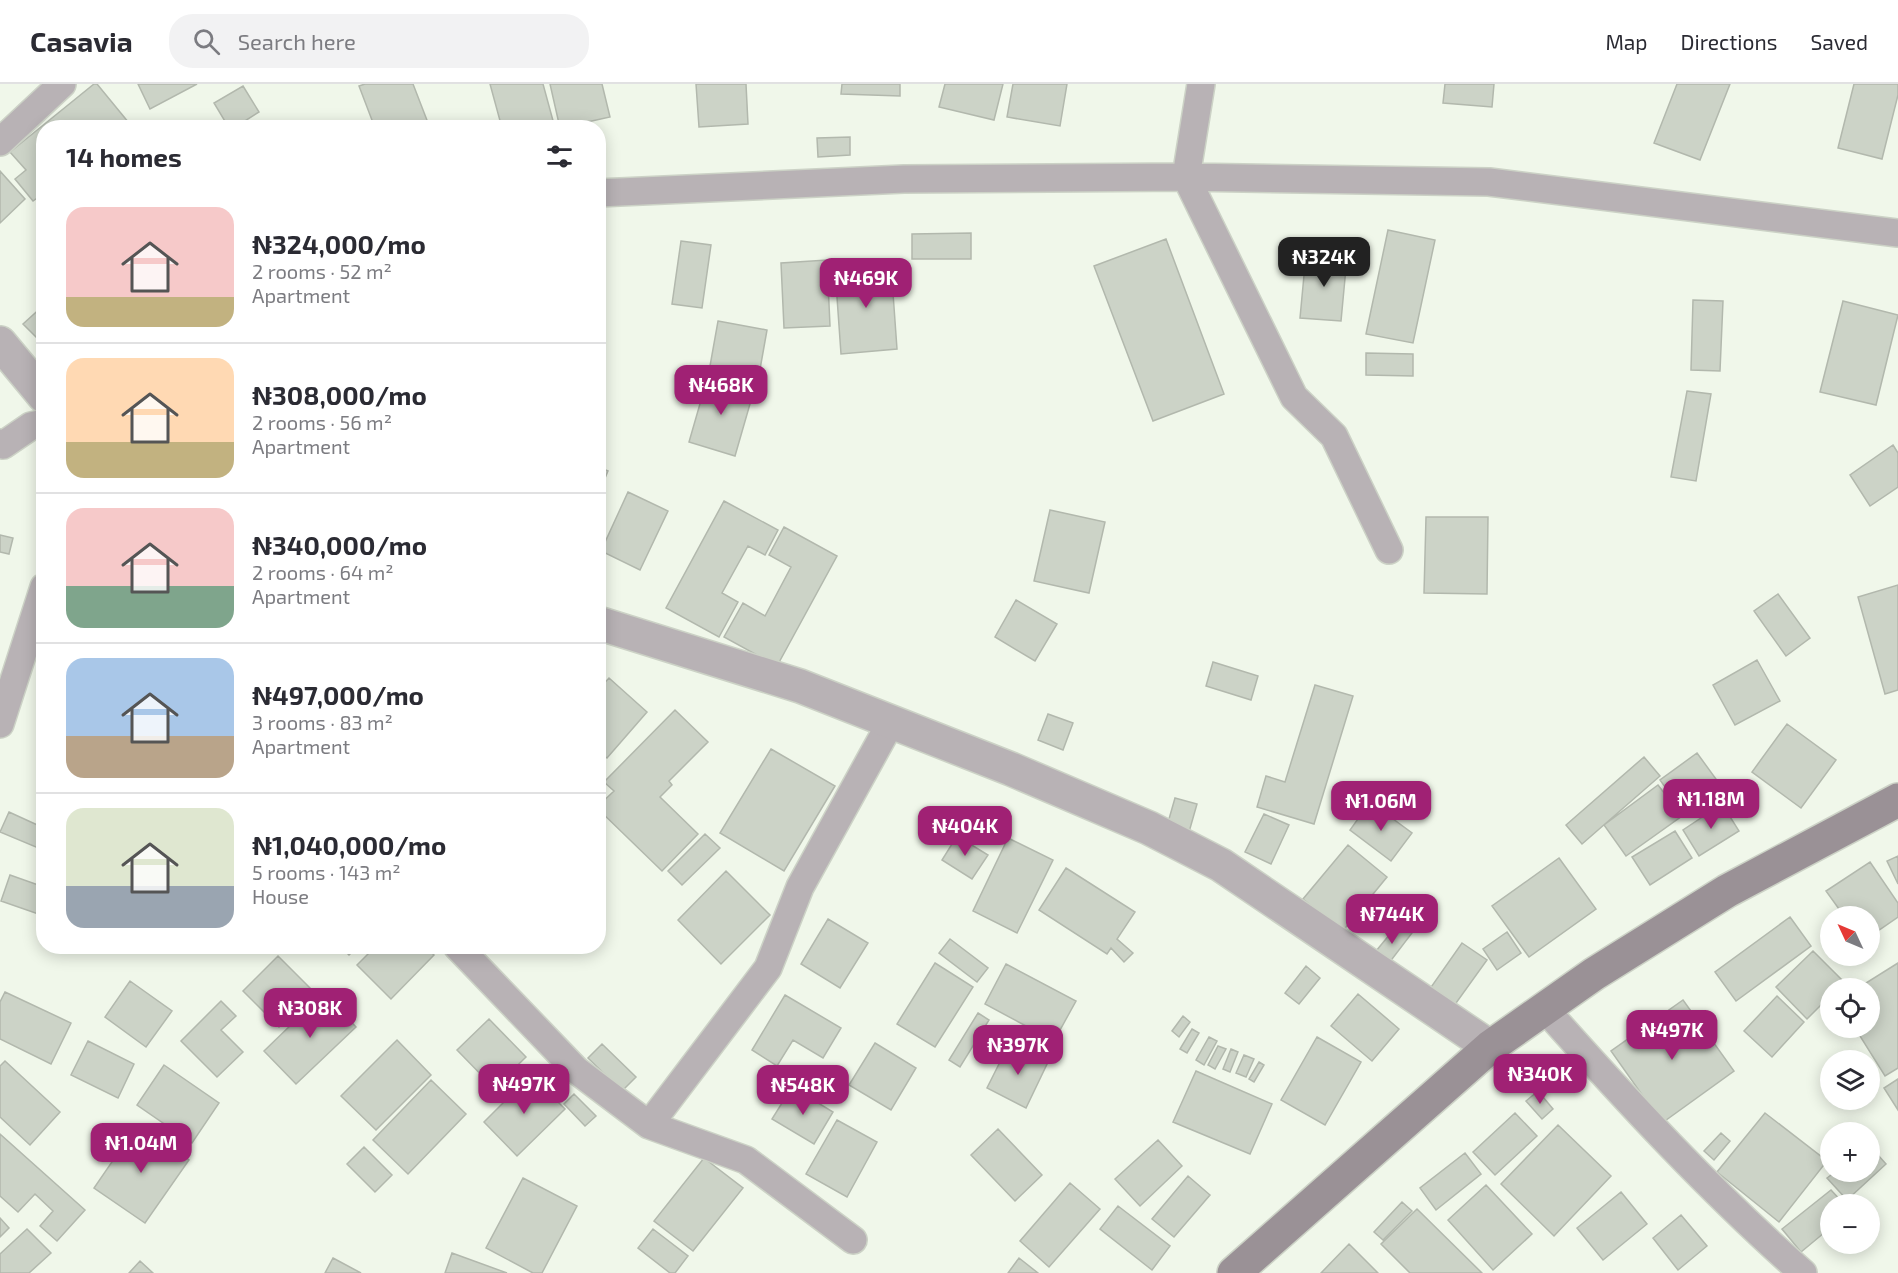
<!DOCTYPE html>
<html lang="en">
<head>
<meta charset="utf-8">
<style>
  body { margin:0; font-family:"Exo 2",sans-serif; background:#f2f2f3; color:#2b2b33; height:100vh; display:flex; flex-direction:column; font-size:22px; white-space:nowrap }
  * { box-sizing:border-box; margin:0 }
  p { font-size:20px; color:#7c7c81 }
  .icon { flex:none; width:33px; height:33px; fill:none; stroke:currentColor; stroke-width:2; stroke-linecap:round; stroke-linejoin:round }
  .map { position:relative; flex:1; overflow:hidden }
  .sheet { position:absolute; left:36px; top:36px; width:570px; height:834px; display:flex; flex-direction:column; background:#fff; border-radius:24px; box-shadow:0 3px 15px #0003 }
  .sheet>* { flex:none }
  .needle { width:39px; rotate:314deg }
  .fabs { position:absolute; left:1820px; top:822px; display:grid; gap:12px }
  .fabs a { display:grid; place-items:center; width:60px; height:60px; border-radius:50%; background:#fff; box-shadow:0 3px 15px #0003; font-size:30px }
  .price { position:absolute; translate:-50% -51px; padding:0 14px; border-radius:12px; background:#a02174; color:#fff; font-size:20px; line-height:39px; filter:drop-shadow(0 2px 3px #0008) }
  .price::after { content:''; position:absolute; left:50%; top:36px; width:18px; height:14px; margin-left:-9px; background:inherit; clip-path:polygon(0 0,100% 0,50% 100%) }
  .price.current { background:#222; color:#fff }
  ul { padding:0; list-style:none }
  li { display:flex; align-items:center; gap:18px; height:150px; padding:0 30px }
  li+li { border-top:2px solid #e1e1e2 }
  li span { display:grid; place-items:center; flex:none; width:168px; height:120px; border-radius:18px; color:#555 }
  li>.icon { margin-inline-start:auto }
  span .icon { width:72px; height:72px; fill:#fffc; stroke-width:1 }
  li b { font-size:26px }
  h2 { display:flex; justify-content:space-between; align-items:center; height:72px; padding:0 30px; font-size:26px }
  header { display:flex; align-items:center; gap:36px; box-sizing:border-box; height:84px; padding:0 30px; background:#fff; border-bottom:2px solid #e1e1e2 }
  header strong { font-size:28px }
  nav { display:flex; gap:33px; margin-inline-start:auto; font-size:21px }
  .search { width:420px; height:54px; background:#f2f2f3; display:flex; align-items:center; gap:15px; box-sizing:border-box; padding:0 21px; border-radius:24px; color:#7c7c81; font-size:22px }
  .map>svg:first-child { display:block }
</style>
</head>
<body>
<header>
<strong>Casavia</strong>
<div class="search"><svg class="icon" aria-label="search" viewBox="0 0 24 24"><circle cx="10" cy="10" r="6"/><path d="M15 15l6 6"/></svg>Search here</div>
<nav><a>Map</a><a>Directions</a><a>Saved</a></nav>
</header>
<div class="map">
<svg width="1898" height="1189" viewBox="0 0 1898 1189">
  <rect width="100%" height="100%" fill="#f0f7ea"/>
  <path fill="#ccd3c7" stroke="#b2b8ad" stroke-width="1.5" d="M94,0H97L129,39L124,44H44V109L33,117L15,95L26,86L10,68Z
    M138,0H197L150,25Z
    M365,0H413L430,44H375L359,2Z
    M490,0H543L555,44H502Z
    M550,0H602L610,33L560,44Z
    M696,0H746L748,40L699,43Z
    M842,0H900V12L841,10Z
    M945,0H1003L994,36L939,23Z
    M1013,0H1067L1060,42L1007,33Z
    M1445,0H1494L1492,23L1443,19Z
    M1677,0H1730L1700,76L1654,59Z
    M1854,0H1898V11L1882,75L1838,64Z
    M243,2L259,28L234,44H229L214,19Z
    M850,53V71L818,73L817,54Z
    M0,87L25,115L0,139Z
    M1388,146L1435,156L1413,259L1366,250Z
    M971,149V175H912V150Z
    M1166,155L1224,310L1153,337L1094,182Z
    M681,157L711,161L702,224L672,220Z
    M1306,170L1347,173L1341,237L1300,234Z
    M827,176L830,242L784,244L781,179Z
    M891,181L897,265L841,270L835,185Z
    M1693,216L1723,217L1720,287L1691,286Z
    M1843,217L1898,231L1876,321L1820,308Z
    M44,221V261L23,240Z
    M718,237L767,246L759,291L710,282Z
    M1366,269L1413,270V292L1366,291Z
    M708,292L754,306L735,372L689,358Z
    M1687,307L1711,310L1696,397L1671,393Z
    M1893,361L1898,369V403L1870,422L1850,391Z
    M598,383L608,387L598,411Z
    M628,408L668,427L640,486L601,467Z
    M724,417L778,446L765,471L748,462L722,509L738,518L719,553L666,524Z
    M1050,426L1105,438L1089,509L1034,497Z
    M1426,433H1488L1487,510L1424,509Z
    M784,443L837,472L777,582L724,553L743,519L765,532L791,483L769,471Z
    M0,451L13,454L9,470L0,468Z
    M1898,501V606L1885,610L1858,513Z
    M1778,510L1810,554L1786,572L1754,527Z
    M1016,516L1057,540L1035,577L995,553Z
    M1757,576L1780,617L1735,641L1713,601Z
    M1213,578L1258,592L1251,616L1206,602Z
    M609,594L647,628L607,674L598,667V606Z
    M1315,601L1353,612L1314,740L1257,723L1266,692L1285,698Z
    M675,626L708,658L669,697L672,701L660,713L698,750L662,787L598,725V722L614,707L604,698Z
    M1048,630L1073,639L1063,666L1038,656Z
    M1787,640L1836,676L1801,724L1752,688Z
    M771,665L835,702L784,787L720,749Z
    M1697,669L1724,706L1686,733L1660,696Z
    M1644,673L1660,692L1582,760L1566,741Z
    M1658,701L1682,732L1626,772L1604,741Z
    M1175,714L1197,720L1189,748L1167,742Z
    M1370,718L1412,749L1391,777L1350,746Z
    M1722,720L1739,747L1699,772L1683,746Z
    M9,728L44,744L43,766L0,748Z
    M1264,730L1289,741L1271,780L1245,768Z
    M1675,747L1692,774L1650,801L1632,773Z
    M705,750L720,764L682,801L668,787Z
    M957,752L988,771L972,795L942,776Z
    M1008,754L1053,776L1017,849L973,827Z
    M1348,761L1387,793L1342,848L1303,815Z
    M1898,772V800L1887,777Z
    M1559,774L1596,825L1529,873L1492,822Z
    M1870,778L1898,819V833L1869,853V832H1844L1826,807Z
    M1066,784L1135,828L1117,855L1133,869L1124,878L1111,864L1107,870L1039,826Z
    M726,787L770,831L721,880L678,836Z
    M10,791L44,803V832L1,817Z
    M1790,833L1811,862L1736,917L1715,888Z
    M828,835L868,859L840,904L801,880Z
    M1399,839L1412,849L1386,883L1372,872Z
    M1507,848L1521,869L1497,886L1483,865Z
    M950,855L988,884L977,898L939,869Z
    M1462,859L1487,876L1446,933L1422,916Z
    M340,862H358L349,871Z
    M376,862H425L434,871L391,915L357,881Z
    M1813,867L1844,898L1837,904H1830V912L1807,935L1776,903Z
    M278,872L314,908L279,943L243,907Z
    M935,879L973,903L935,963L897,940Z
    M1898,879V984L1885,992L1855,944H1869V904H1858Z
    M1006,880L1076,917L1054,957L985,920Z
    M1306,882L1320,894L1299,920L1285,909Z
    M130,897L172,927L146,963L105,933Z
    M5,908L71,939L51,980L0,955V918Z
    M324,909L356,943L296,1000L264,967Z
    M1358,910L1399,945L1372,977L1331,942Z
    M785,911L841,944L823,974L793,956L777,982L752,966Z
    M1777,912L1804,938L1772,973L1744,947Z
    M1683,916L1734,987L1662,1039L1611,967Z
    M221,917L236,932L221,946L243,968L217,993L181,957Z
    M978,929L989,936L960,983L949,976Z
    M1183,932L1190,938L1179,953L1172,947Z
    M489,935L526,973L494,1004L457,966Z
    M1192,945L1199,949L1187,969L1180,965Z
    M1209,953L1217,957L1204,981L1196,976Z
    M1317,953L1361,978L1325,1041L1281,1016Z
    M397,956L431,991L376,1046L341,1012Z
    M88,957L134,980L118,1014L71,991Z
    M875,959L916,984L891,1026L849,1001Z
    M602,960L636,993L622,1007L588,974Z
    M1009,960L1048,978L1026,1024L987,1004Z
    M1218,962L1226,965L1215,985L1208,981Z
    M1231,965L1238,968L1230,988L1223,985Z
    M1244,971L1254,975L1246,993L1236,989Z
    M5,977L60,1028L30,1061L0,1033V982Z
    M1259,978L1264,981L1254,998L1249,995Z
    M164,981L219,1019L192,1059L137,1021Z
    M1196,987L1272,1020L1250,1070L1173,1038Z
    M531,991L565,1025L517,1072L484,1038Z
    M1898,995V1026L1884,1004Z
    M431,996L466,1030L408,1090L373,1056Z
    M792,1003L833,1028L814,1060L772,1035Z
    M1538,1007L1553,1025L1542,1035L1526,1017Z
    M574,1010L596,1032L585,1042L564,1020Z
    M1515,1029L1537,1052L1495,1091L1473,1068Z
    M1765,1029L1827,1077L1779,1138L1717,1088Z
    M837,1036L877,1058L847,1113L806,1090Z
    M138,1040L189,1076L145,1139L94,1104Z
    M1558,1041L1611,1092L1554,1152L1501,1100Z
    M998,1045L1042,1091L1015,1117L971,1071Z
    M1721,1049L1730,1057L1714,1076L1704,1067Z
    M0,1050L85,1126L57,1157L40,1142L53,1127L35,1110L18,1128L0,1112Z
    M1158,1056L1182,1082L1140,1122L1115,1095Z
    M1869,1061L1886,1080L1847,1116L1827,1094L1835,1088H1869Z
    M364,1063L392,1091L375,1108L347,1080Z
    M1465,1069L1481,1090L1436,1126L1420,1104Z
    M704,1074L743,1104L693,1167L654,1137Z
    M1188,1092L1210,1111L1174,1153L1152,1135Z
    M523,1094L577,1122L542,1189H533L486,1164Z
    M1070,1099L1100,1125L1049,1183L1020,1157Z
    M1486,1101L1532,1150L1493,1186L1448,1136Z
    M1831,1106L1844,1120H1830V1144L1801,1168L1782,1145Z
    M1621,1108L1647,1140L1603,1176L1577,1144Z
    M1402,1118L1412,1127L1383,1156L1374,1148Z
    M1118,1122L1170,1162L1152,1186L1100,1145Z
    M1417,1125L1482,1189H1410L1381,1160Z
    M1681,1131L1707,1162L1678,1186L1653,1154Z
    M0,1134L9,1144L0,1153Z
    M27,1145L51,1169L29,1189H0V1170Z
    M653,1145L688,1172L675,1189H670L638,1164Z
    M1349,1160L1378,1189H1321Z
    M452,1169L507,1189H445Z
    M333,1174L361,1189H325Z
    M1019,1174L1038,1189H1008Z
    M140,1177L153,1189H129Z"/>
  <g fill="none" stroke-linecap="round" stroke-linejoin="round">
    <defs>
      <path id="minor" d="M1201,0L1186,93L1294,313L1334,352L1389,466
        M0,58L62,0
        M598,109L904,95L1186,93L1489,98L1898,149
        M0,359L3,361L31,342L44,339
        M0,640L44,503
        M457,862L576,986L649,1041L746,1076L853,1156
        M1545,925C1627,1017 1711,1108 1803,1189
        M649,1041L768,884L800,803L891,638"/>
      <path id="tertiary" d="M0,259L44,312
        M598,539L800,602L1011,685L1149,744L1221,781L1490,963"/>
      <path id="secondary" d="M1234,1189L1490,963L1594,890L1727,807L1898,716"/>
    </defs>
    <use href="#minor" stroke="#ccd2c6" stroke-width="30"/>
    <use href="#tertiary" stroke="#ccd2c6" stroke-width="36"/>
    <use href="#secondary" stroke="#ccd2c6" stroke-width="36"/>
    <use href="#minor" stroke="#b8b2b5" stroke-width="27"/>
    <use href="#tertiary" stroke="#b8b2b5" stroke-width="33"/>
    <use href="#secondary" stroke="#9a9196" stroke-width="33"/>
  </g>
</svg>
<div class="fabs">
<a><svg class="needle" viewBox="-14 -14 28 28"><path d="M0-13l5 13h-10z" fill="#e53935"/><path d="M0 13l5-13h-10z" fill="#7c7c81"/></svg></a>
<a><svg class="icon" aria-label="locate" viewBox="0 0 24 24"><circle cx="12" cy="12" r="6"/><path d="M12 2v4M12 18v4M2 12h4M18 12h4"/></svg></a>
<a><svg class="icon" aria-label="layers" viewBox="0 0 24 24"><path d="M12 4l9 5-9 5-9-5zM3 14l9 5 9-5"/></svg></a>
<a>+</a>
<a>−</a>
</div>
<b class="price current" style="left:1324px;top:204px">₦324K</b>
<b class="price" style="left:866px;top:225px">₦469K</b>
<b class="price" style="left:721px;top:332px">₦468K</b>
<b class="price" style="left:1711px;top:746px">₦1.18M</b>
<b class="price" style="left:1381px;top:748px">₦1.06M</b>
<b class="price" style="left:965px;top:773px">₦404K</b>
<b class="price" style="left:1392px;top:861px">₦744K</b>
<b class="price" style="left:310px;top:955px">₦308K</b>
<b class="price" style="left:1672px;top:977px">₦497K</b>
<b class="price" style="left:1018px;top:992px">₦397K</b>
<b class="price" style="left:1540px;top:1021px">₦340K</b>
<b class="price" style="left:524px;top:1031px">₦497K</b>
<b class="price" style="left:803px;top:1032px">₦548K</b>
<b class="price" style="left:141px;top:1090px">₦1.04M</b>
<section class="sheet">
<h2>14 homes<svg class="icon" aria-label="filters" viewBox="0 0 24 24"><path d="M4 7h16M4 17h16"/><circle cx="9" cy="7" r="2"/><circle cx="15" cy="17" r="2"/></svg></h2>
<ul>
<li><span style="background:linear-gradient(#f6c9c9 75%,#c2b280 0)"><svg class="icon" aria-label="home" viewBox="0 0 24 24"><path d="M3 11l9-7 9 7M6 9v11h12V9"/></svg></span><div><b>₦324,000/mo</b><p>2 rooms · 52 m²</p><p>Apartment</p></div></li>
<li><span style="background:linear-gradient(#ffd9b3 70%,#c2b280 0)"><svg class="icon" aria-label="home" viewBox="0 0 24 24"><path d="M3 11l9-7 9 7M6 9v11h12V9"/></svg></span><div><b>₦308,000/mo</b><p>2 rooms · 56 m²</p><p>Apartment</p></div></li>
<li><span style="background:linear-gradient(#f6c9c9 65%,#7fa58c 0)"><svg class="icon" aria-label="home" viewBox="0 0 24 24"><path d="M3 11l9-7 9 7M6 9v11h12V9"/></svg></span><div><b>₦340,000/mo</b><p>2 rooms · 64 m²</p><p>Apartment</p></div></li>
<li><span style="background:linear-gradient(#a9c7e8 65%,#b9a48a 0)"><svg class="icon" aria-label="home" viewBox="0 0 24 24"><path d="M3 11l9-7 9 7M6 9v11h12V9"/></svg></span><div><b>₦497,000/mo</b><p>3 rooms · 83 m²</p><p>Apartment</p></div></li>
<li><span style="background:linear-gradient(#dfe7d0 65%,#9aa5b1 0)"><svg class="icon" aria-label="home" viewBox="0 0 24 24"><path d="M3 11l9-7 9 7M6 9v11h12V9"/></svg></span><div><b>₦1,040,000/mo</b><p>5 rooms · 143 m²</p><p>House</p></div></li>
</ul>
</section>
</div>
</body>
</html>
